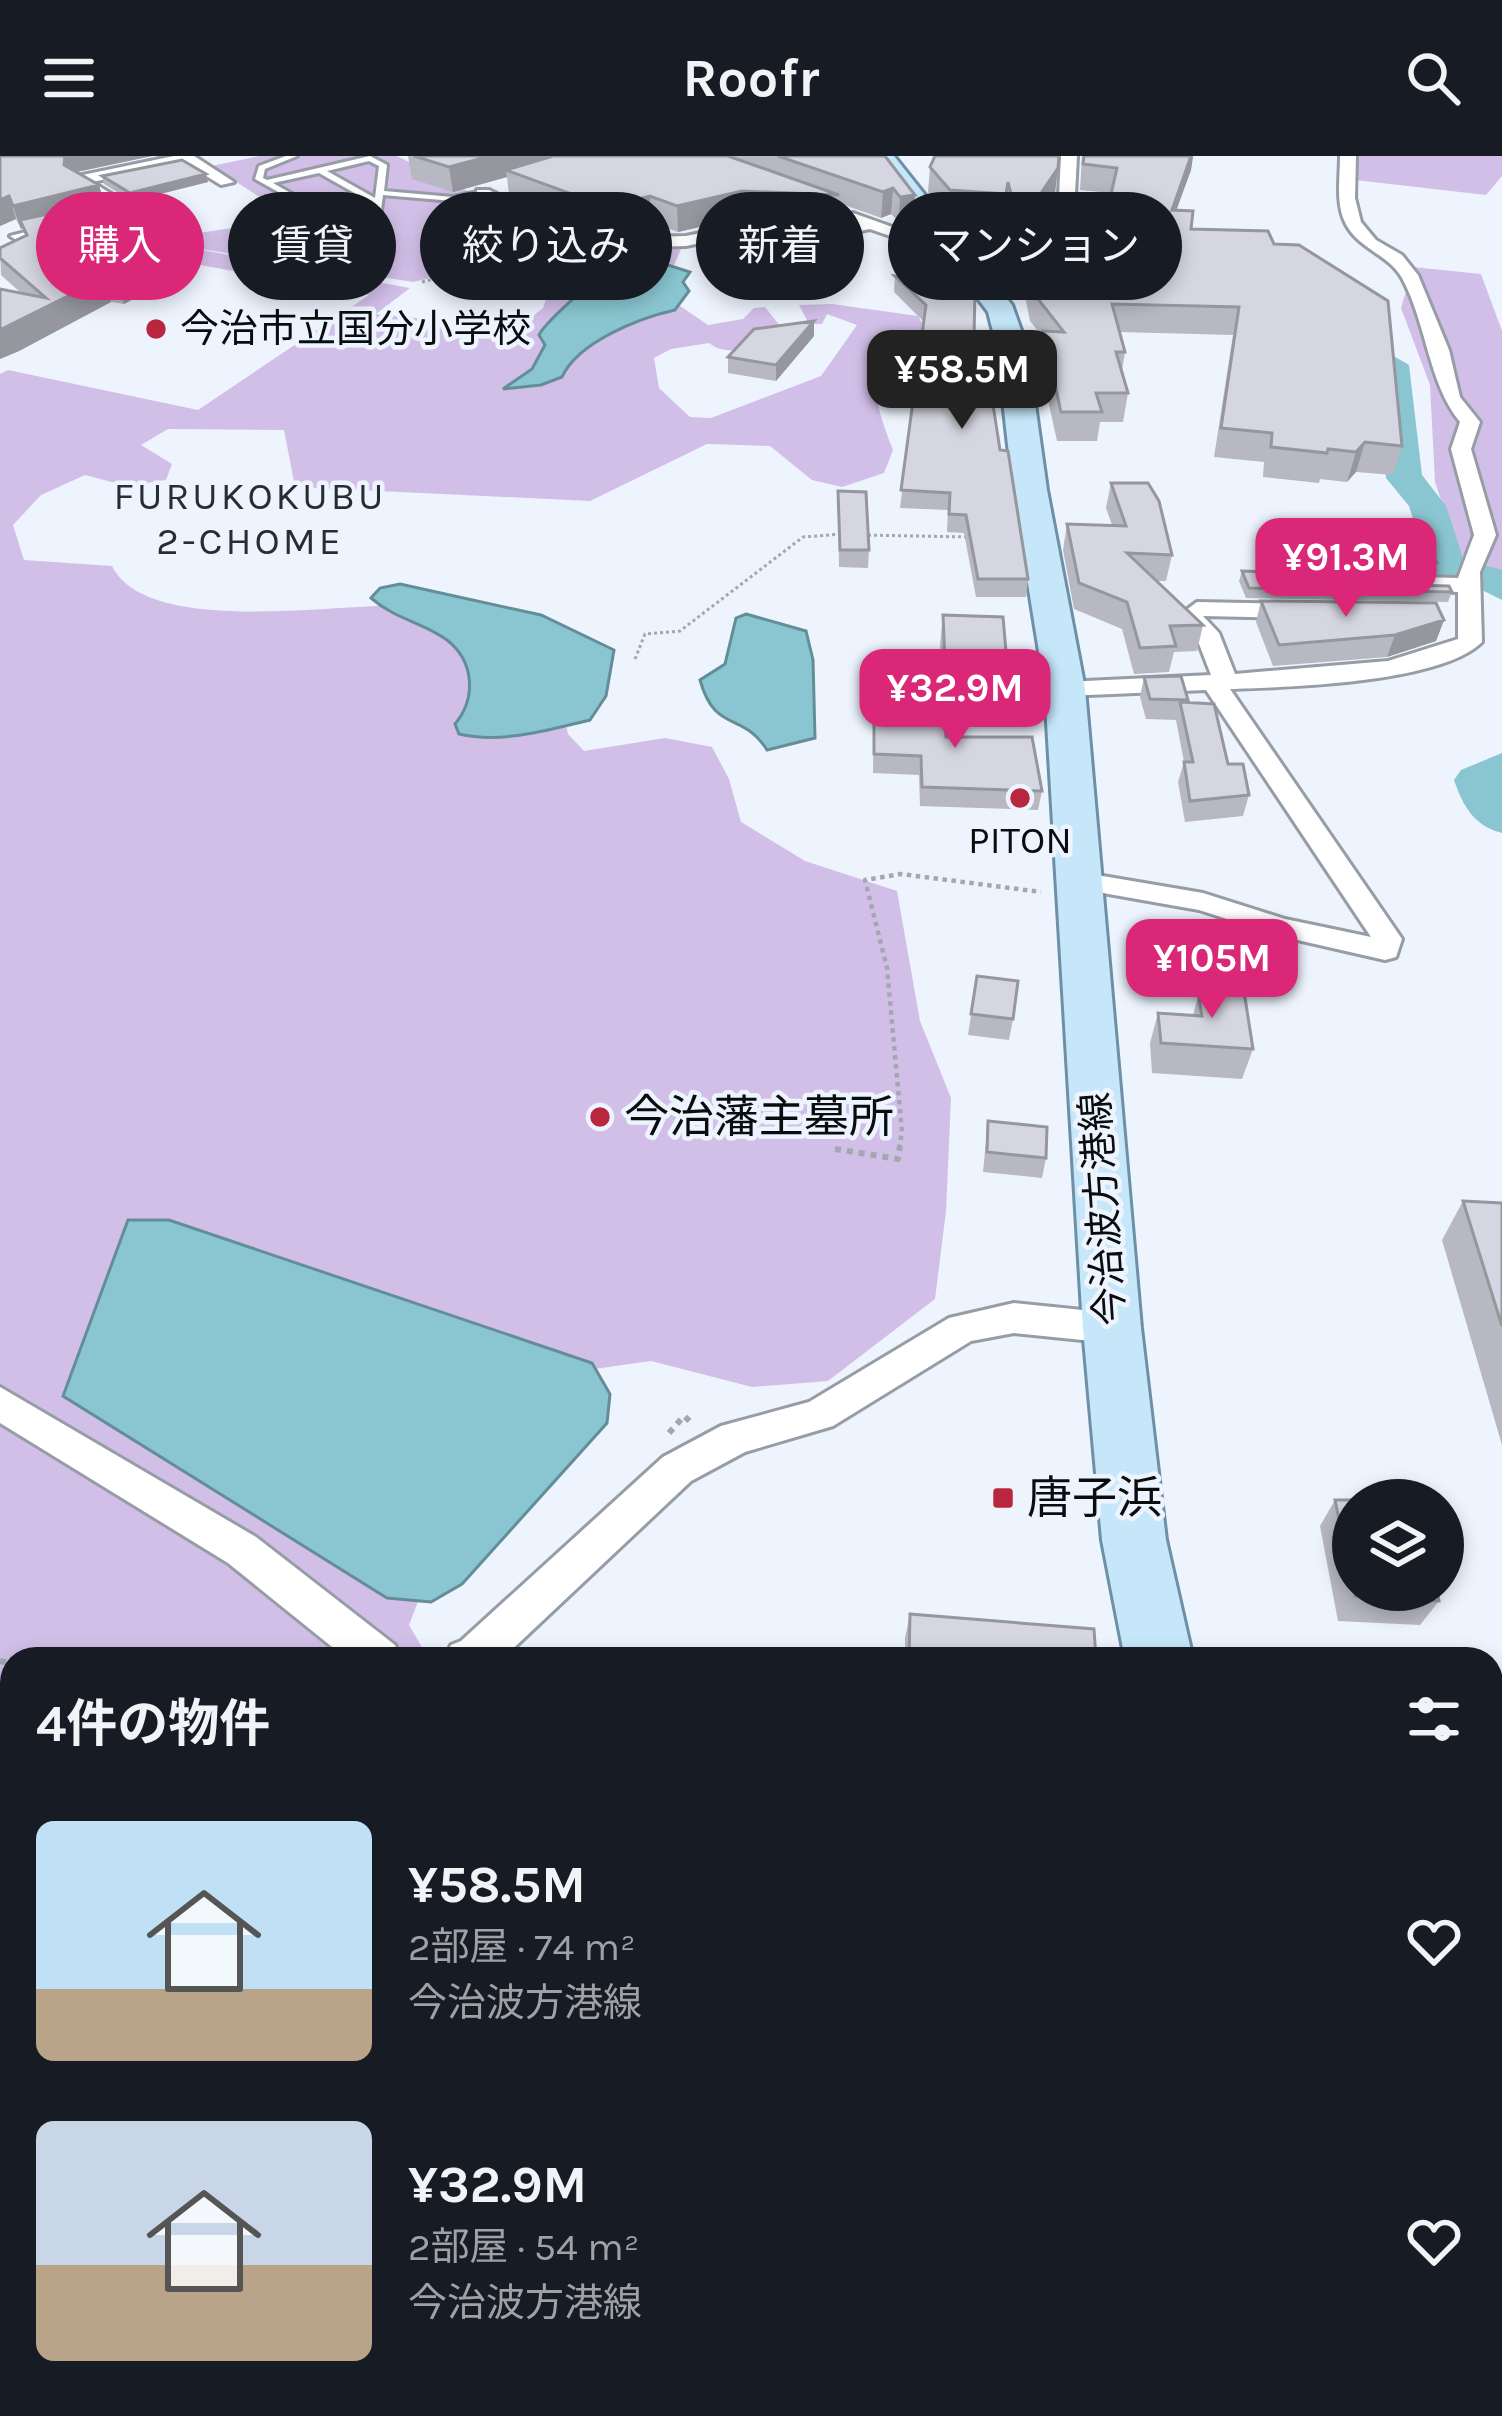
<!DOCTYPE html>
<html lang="ja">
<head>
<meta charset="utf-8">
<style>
  body { margin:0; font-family:Karla,"Noto Sans JP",sans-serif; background:#20242c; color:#f1f3f6; height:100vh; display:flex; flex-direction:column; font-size:45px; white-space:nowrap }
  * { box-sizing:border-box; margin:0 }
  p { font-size:39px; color:#9ea1a6 }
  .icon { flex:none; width:66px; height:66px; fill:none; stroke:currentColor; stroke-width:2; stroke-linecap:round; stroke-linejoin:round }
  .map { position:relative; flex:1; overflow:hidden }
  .side { position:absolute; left:0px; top:1491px; width:1503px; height:771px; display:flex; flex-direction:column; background:#171b24; border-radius:36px 36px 0 0; box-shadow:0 6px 18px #0003 }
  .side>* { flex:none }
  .guide { position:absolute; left:36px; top:36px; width:1431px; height:108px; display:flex; gap:24px }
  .tools { position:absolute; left:1332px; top:1323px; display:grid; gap:24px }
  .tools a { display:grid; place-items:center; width:132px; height:132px; border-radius:50%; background:#171b24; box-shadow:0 6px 18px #0003; font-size:60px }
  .price { position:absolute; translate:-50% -102px; padding:0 27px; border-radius:24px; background:#db2777; color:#fff; font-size:39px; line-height:78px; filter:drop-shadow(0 3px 6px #0008) }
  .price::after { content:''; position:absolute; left:50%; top:72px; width:36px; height:27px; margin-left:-18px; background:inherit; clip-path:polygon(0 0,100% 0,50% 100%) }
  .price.on { background:#222; color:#fff }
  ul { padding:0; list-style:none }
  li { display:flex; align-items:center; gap:36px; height:300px; padding:0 36px }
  li span { display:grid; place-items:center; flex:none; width:336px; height:240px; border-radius:18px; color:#555 }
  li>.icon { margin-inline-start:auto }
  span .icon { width:144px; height:144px; fill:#fffc; stroke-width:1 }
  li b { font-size:51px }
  h2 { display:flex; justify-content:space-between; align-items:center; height:144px; padding:0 36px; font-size:51px }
  .chip { padding:0 42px; border-radius:54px; background:#171b24; box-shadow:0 6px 18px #0003; font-size:42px; line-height:108px }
  .chip.on { background:#db2777; color:#fff }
  header { display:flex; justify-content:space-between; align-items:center; height:156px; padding:0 36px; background:#171b24; font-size:54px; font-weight:700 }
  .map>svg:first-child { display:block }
</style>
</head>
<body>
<header><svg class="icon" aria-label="menu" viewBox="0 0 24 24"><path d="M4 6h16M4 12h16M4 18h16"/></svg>Roofr<svg class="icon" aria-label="search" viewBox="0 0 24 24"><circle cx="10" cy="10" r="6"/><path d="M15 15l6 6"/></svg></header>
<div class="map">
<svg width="1502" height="2260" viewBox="0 0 1502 2260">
  <rect width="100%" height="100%" fill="#edf4fe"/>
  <path fill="#d2bfe8" d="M259,0H397L562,82L523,100L413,126L169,88L410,132L376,158L518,172L543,152L549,134C567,123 571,117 567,96L681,93L672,114L670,143L708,169L743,163L754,152L765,151L789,181C765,187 730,204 709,187L671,193L654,202L659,232L690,261L711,262L821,220L857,169L827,158L822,168H809L799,149L832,148L918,160L925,172C867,213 868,230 893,294L884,317L842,331L812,324L770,290L707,288L590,345L295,331L284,274L168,273L141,289L172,308L166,324L127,330L85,319L41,339L13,369L24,404L112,410C149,484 352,444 420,450C447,452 524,499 553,513L568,578L584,595L665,582L712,591L729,623L741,666L805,705L897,735L920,865L951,942L946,1055L935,1143L828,1225L752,1231L651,1205L502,1226L409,1469L429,1503H12V1775L0,1773V218L8,214L198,254L369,139L133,97L144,85L293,63L212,10Z
    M1355,0H1502V20L1486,39L1355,24Z
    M1413,111L1481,118L1502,175V415L1459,398L1435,326L1430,229L1401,152Z"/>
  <path fill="#8ac6d1" stroke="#648e97" stroke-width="3" d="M585,102H646L690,116L683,126L689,135L675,154C639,162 578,186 562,221L541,229L503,233L532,213L545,189L539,179C545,166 580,137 593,125L581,105Z
    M400,428L541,459L614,494L606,540L590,564C548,574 502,588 459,578L455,568C476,543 475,506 447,484C423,466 396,464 371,442L380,432Z
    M746,458L806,475L813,504L815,582L767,594C743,555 715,578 700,524L725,508L736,462Z
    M128,1064H169L592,1207L610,1238L607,1267L462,1428L431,1446L387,1442L63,1240Z
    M172,2250H342L344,2260H170Z"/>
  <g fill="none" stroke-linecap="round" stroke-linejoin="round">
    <path fill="#8ac6d1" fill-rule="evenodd" d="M1392,199L1409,209L1422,319L1446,350L1463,402L1502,414V444L1468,427L1430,417L1409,350L1386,322L1375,209Z
      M1502,597V677C1474,670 1463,650 1454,624L1461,614Z"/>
    <defs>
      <path id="service" d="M286,0H297L265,13L263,22L267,24L370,0L387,9L384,35L453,41L483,35L487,37L453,45L383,39L377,85L333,98L290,89L293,77L312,67L316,57L255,23L259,10ZM369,5L379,10L375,42L327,15ZM319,17L374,48L370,82L333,92L298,85C303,73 316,75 324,56L273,27Z"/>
      <path id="minor" d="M174,0H194L234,26L221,29L185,7L92,26L172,75V81L129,85V77L150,75L128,60L18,85L10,80L117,53L73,27V21Z
        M1061,0H1077L1075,39L1034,102L1039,131L1030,136H980V128L1021,126L1018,102L1032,79L938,74L930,69L938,64L1038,70L1059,39Z
        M1340,0H1356L1355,42L1361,66L1376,84L1402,99L1418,119L1449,194L1460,241L1480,266L1471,293L1496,379L1480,416L1482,486C1441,527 1289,531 1230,533L1402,783L1396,801L1385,804L1280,780L1199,754L1069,731L1065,725L1079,716L1203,737L1285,763L1371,781L1206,534L1065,540L1053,533L1065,526L1211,519L1196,480L1177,461L1197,446L1303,448L1315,455L1303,462L1203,460L1219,477L1235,518L1388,505L1458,483V436L1308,432L1297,425L1308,418L1458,422L1474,379L1451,293L1460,266C1428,227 1427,168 1402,122C1388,97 1356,93 1344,64C1336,45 1340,21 1340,0Z
        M477,34H489L579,79L605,82L686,80L760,65L830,71L852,67L845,62L853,57L971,99L957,103L870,73L830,81L760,75L686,90L605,92L569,87L477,40Z
        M1014,1147L1112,1157L1125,1162L1130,1172L1125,1182L1112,1187L1014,1177L971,1185L833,1270L745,1296L691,1325L502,1503H445L451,1489L461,1485L663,1301L721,1270L809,1246L949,1162Z
        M0,1231L256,1381L395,1489L401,1503H347L228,1407L0,1267Z
        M1491,1886L1502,1887V1937L1491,1936Z"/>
      <path id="primary" d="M870,0H894L1012,149L1027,191L1047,334L1085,533L1141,1172L1166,1384L1193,1503H1125L1102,1384L1083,1172L1045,533L1013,334L997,191L988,156Z
        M1269,2250H1359L1361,2260H1271Z"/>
    </defs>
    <use href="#service" stroke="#979da6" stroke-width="6"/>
    <use href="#minor" stroke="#979da6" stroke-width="6"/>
    <use href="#primary" stroke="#6c90a6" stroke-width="6"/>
    <path stroke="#a2a8af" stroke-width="3" stroke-dasharray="3 3" stroke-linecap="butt" d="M422,126L550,95
      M862,379L969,381
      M635,503L645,478L680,475L803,381L843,378"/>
    <path stroke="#a2a8af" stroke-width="4.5" stroke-dasharray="4.5 4.5" stroke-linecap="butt" d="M899,993L902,976L887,812L865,724L901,718L1041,736"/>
    <path stroke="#a2a8af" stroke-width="6" stroke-dasharray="6 6" stroke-linecap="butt" d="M835,993L898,1003L900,990
      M669,1277L684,1260L693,1268
      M0,1505L12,1508"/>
    <use href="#service" fill="#fff" fill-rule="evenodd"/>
    <use href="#minor" fill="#fff" fill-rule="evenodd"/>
    <use href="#primary" fill="#c6e7fa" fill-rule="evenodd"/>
  </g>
  <path fill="#b7b8c2" d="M0,0H152L76,16L99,29L104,46L137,72L117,78L182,89L188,113L124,148L111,146L19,195L0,203V133L21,137L1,119L0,92L25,80L23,72L21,73L16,63L0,70Z
    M408,0H885L915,39L913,65L899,66L891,58L881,62L839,47L838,65L742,61L678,76L651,66L609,77L509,39L507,21L453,36L412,23Z
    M1082,0H1193L1191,14L1176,54L1191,73L1274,88L1402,290L1393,319L1356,316L1347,326L1320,323L1319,327L1263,321L1264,306L1214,301L1233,179L1119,176L1125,196L1122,215L1128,237L1123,266H1100L1097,285H1057L1039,203L1042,180L1030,165L1025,140L1028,113L1040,109L1042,77L1105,64L1111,37L1080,34Z
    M930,11L1055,38L1036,65L1008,64L1005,51L1003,63L947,60L928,36Z
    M206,18L208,26L132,45L104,28L102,20Z
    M964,65L1003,67L999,123L963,80Z
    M895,120L974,183L1028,423L1026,441H976L964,377L947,376L948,354L900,352L923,165L894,136Z
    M814,165V180L776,225L728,217V201Z
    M1111,327L1172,399L1166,425H1156L1203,469L1197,495L1174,496L1169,516L1134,518L1122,473L1074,453L1063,394L1067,368L1112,369L1106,352Z
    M838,335L869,394L868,412L839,411Z
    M1312,399L1437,407L1434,417L1311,414L1309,409Z
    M1242,415L1311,427L1452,436L1448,446L1246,442L1239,425Z
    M1261,445L1444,464L1436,485L1387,501L1273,510L1256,466Z
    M943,459L1007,507L1003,537L942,535L940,489Z
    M1144,521L1188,544L1187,547L1249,639L1243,660L1185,666L1178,626L1184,606L1176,564L1146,563L1140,541Z
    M906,544L946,581L1042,635L1038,654L920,650L919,619L873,617L874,551L906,552Z
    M977,820L1013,863L1009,884L968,879Z
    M1202,827L1253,893L1242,923L1152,917L1150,887L1158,857L1193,859Z
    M988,965L1046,1002L1042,1022L983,1016Z
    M1463,1045L1502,1047V1289L1442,1084Z
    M1335,1344L1439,1445L1420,1469L1338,1465L1320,1370Z
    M910,1458L1096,1503H905V1482Z
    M1491,1576H1502V1873H1491Z
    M1491,1920L1502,1921V2043H1491Z
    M1090,2250H1256L1257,2255L1238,2257V2260H1091Z"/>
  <path fill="#95969e" d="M65,0H152L72,17L64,9Z
    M490,0H581L506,14L507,21L453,36L449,11Z
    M1191,0H1193L1191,14L1167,80L1172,54Z
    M1058,12L1055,38L1036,65L1039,40Z
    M206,18L208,26L132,45L130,37Z
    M99,29L105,51L20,64L23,72L21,73L13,50Z
    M893,32L891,58L881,62L883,36Z
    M742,35V61L678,76L677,50Z
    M915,39L913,65L899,66L900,41Z
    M9,40L16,63L0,70V44Z
    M650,40L651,66L609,77L607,51Z
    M131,49L137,72L72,92L65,69Z
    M182,89L188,113L124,148L118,124Z
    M104,122L111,146L19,195L0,203V174Z
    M814,165V180L776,225V209Z
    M1365,286L1356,316L1347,326L1356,296Z
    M1444,464L1436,485L1387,501L1395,479Z
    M2,2030L12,2034V2152L1,2225L0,2043Z"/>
  <path fill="#d5d6e1" stroke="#95969e" stroke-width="3" d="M0,0H65L64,9L99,29L13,50L9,40L0,44Z
    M414,0H490L449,11Z
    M553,0H728L839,39L742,35L677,50L650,40L607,51L506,14Z
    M778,0H885L915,39L900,41L893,32L883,36Z
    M935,0H1059L1058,12L1039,40L1011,38L1008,26L1006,38L950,34L930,11Z
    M1084,0H1191L1172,54L1193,55L1191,73L1268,75L1274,88L1299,89L1388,145L1402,290L1365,286L1356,296L1328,293L1327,297L1271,291L1272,277L1221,272L1239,151L1112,148L1125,196H1116L1128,237H1096L1102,256H1061L1043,175L1064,176L1034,138L1028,113L1047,106L1042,77L1051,63L1105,64L1117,12L1083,8Z
    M182,4L206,18L130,37L102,20Z
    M121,42L131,49L65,69L182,89L118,124L104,122L0,174V133L46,142L0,102V92L27,79L20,64Z
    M964,65L1003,67L1001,107L976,77Z
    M895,120L975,134L974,183L983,184L1000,294L1008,295L1028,423H978L966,359L949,358L950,337L901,334L926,149Z
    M814,165L776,209L728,201L754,173Z
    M1111,327H1148L1159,345L1172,399L1127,397L1203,469L1170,470L1176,490L1140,492L1127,446L1079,427L1067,368L1126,370Z
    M838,335L866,336L869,394H840Z
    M1312,399L1434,401L1437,407L1313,404Z
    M1242,415L1296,417L1311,427L1449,430L1452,436L1249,432Z
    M1261,445L1436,447L1444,464L1395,479L1279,489Z
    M943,459L1003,461L1007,507L945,505Z
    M1181,520L1188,544L1150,543L1144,521Z
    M906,544L944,546L946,581H1032L1042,635L922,631L921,600L874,598V551L907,552Z
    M1180,546L1214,548L1228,608H1243L1249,639L1190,645L1184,606H1193Z
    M977,820L1018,825L1013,863L971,858Z
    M1202,827L1243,829L1253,893L1161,887L1158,857L1202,860L1199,842L1204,840Z
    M988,965L1047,971L1046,1002L987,996Z
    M1463,1045L1502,1047V1170Z
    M1335,1344H1353V1430Z
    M1354,1434H1437L1439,1445L1355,1440Z
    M910,1458L1094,1473L1096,1503H909Z
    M1491,1576H1502V1695L1491,1659Z
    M1491,1696H1502V1857H1491Z
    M1491,1920L1502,1921V2035H1491Z
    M1104,2250H1256L1257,2255L1237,2254L1238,2260H1105Z"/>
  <g fill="#b9273f" stroke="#edf4fe" stroke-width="4.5">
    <circle cx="156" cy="173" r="12"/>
    <circle cx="1020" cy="642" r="12"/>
    <circle cx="600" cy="961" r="12"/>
    <rect x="991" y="1330" width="24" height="24" rx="6"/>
  </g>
  <g text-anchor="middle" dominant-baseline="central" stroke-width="9" stroke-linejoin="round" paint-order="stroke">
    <g font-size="39" fill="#0a0d10" stroke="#edf4fe" text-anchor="start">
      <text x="180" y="173">今治市立国分小学校</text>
      <text x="1020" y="684" text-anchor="middle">PITON</text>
    </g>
    <g font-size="39" letter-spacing="3" fill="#282d34" stroke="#edf4fe">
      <text x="250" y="340">FURUKOKUBU<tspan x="250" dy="45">2-CHOME</tspan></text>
    </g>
    <g font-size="39" fill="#0a0d10" stroke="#edf4fe">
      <text transform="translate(1103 1053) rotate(-94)">今治波方港線</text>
    </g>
    <g font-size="45" fill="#0a0d10" stroke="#edf4fe" text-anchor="start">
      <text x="624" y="961">今治藩主墓所</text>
      <text x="1027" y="1342">唐子浜</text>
    </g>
  </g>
</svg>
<div class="tools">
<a><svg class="icon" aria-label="layers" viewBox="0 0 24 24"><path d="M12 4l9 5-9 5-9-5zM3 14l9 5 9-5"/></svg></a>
</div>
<b class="price on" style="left:962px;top:276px">¥58.5M</b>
<b class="price" style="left:1346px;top:464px">¥91.3M</b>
<b class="price" style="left:955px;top:595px">¥32.9M</b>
<b class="price" style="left:1212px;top:865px">¥105M</b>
<div class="guide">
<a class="chip on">購入</a>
<a class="chip">賃貸</a>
<a class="chip">絞り込み</a>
<a class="chip">新着</a>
<a class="chip">マンション</a>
</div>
<section class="side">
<h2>4件の物件<svg class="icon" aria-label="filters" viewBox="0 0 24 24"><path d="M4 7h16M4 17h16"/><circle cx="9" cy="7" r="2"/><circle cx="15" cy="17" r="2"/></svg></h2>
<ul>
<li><span style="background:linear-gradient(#bfe0f5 70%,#b9a48a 0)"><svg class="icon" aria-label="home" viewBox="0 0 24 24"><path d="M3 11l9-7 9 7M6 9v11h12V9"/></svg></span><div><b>¥58.5M</b><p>2部屋 · 74 m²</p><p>今治波方港線</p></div><svg class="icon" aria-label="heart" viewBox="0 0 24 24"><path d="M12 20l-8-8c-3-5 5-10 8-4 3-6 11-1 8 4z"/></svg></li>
<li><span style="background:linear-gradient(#c9d6e8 60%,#b9a48a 0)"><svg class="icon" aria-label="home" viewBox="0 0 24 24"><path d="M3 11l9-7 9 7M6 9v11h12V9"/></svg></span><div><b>¥32.9M</b><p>2部屋 · 54 m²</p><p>今治波方港線</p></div><svg class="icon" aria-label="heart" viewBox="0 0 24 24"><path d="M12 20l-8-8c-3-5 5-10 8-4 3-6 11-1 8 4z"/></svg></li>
</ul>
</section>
</div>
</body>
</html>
